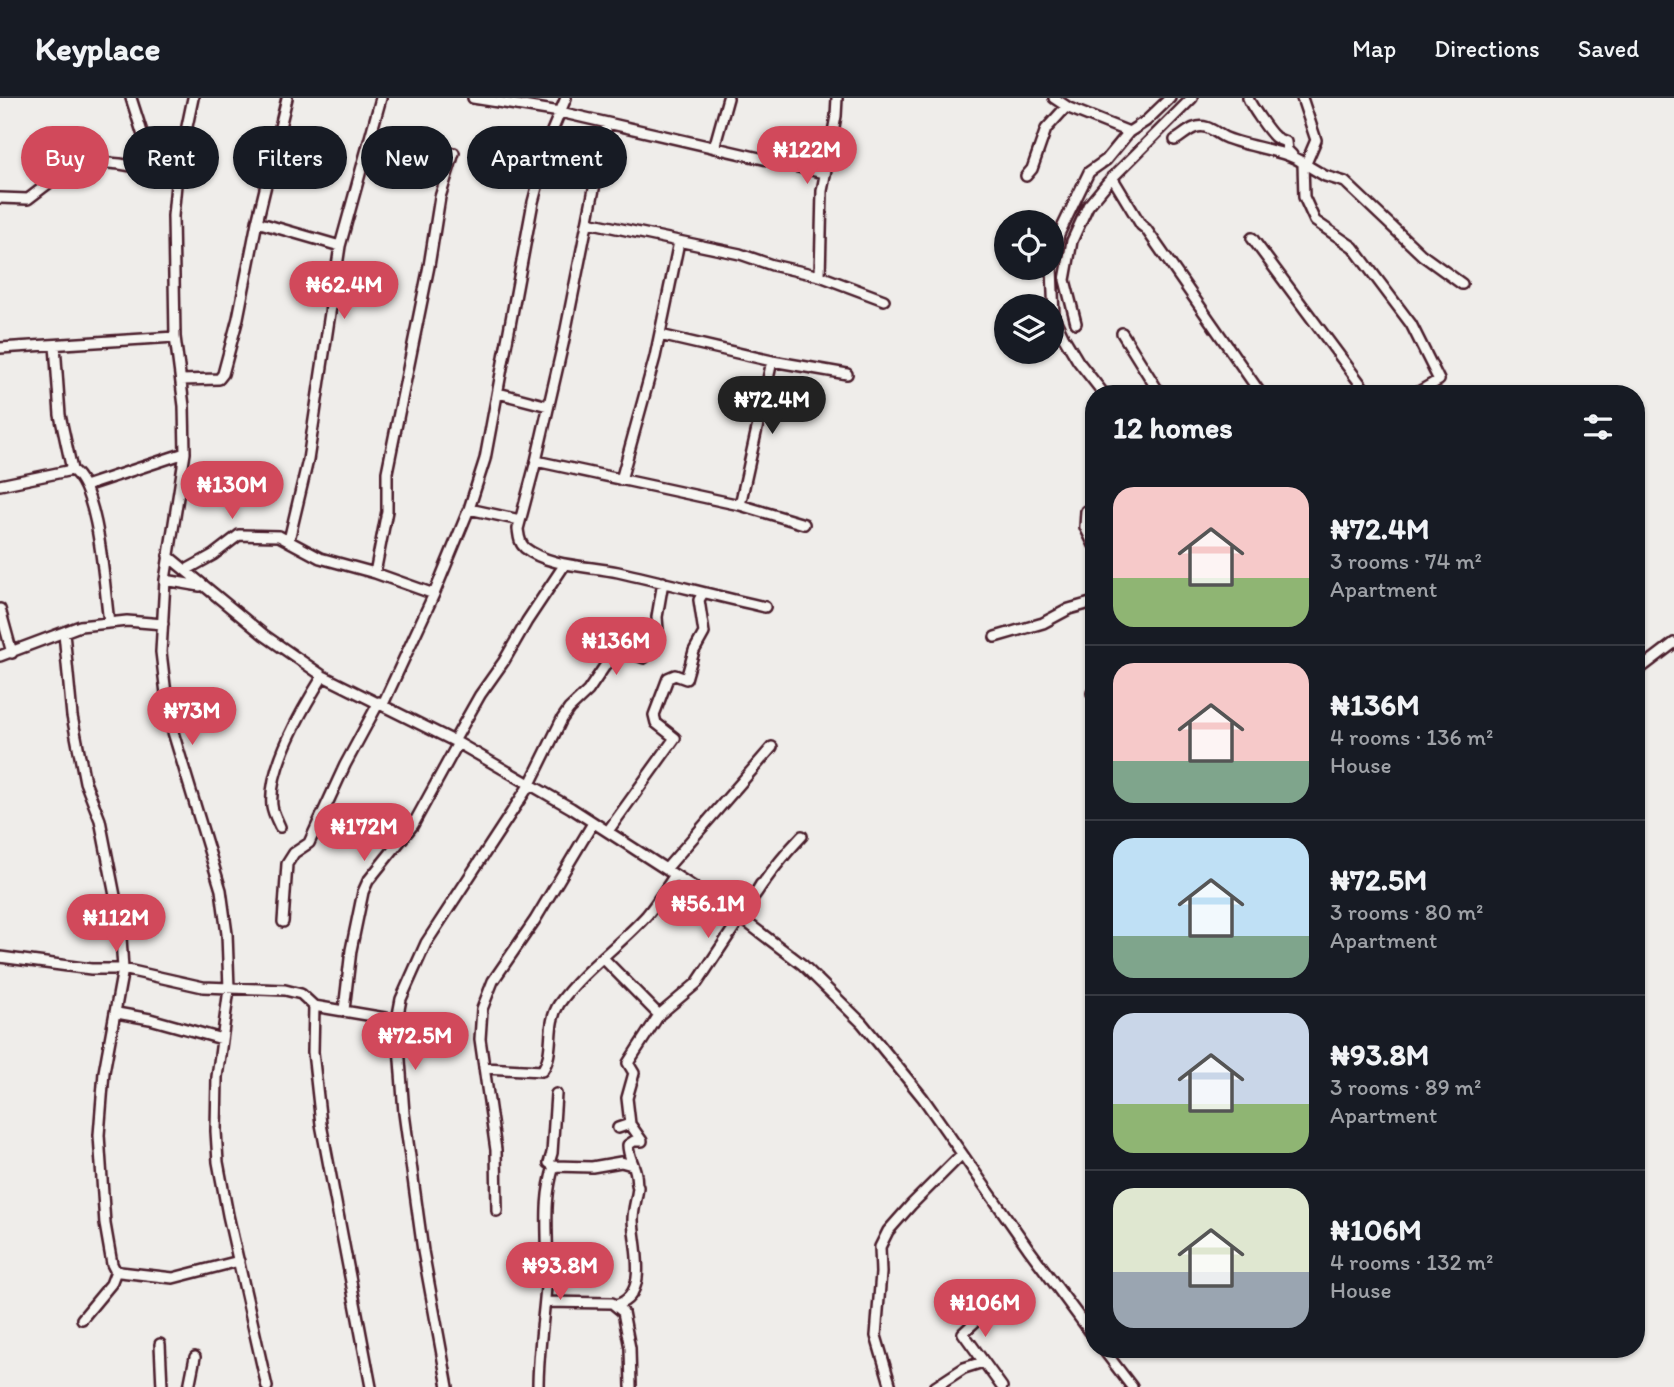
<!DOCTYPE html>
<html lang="en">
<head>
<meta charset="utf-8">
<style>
  body { margin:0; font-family:Itim,sans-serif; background:#242831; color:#f1f3f6; height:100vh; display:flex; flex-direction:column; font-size:26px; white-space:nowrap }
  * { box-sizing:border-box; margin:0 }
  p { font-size:23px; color:#9ea1a6 }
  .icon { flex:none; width:38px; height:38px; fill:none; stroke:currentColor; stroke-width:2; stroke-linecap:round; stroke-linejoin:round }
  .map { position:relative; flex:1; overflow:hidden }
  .panel { position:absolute; left:1085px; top:287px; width:560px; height:973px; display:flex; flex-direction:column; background:#171b24; border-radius:28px; box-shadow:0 2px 5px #0004 }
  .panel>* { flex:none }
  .guide { position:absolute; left:21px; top:28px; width:665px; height:63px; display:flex; gap:14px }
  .fabs { position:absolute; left:994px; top:112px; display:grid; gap:14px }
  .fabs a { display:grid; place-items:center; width:70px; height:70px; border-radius:50%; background:#171b24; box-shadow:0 2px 5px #0004; font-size:35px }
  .price { position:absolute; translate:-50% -60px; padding:0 16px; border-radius:24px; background:#d1495b; color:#fff; font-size:23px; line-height:46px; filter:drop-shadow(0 2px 4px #0008) }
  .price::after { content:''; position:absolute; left:50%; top:42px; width:21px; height:16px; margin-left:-10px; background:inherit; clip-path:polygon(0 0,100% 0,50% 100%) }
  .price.active { background:#222; color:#fff }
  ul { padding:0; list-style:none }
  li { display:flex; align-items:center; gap:21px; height:175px; padding:0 28px }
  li+li { border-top:2px solid #363941 }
  li span { display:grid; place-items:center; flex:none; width:196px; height:140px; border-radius:21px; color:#555 }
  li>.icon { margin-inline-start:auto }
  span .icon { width:84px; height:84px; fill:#fffc; stroke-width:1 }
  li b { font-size:30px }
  h2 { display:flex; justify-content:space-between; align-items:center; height:84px; padding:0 28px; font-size:30px }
  .chip { padding:0 24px; border-radius:32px; background:#171b24; box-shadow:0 2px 5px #0004; font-size:24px; line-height:63px }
  .chip.active { background:#d1495b; color:#fff }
  header { display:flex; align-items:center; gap:42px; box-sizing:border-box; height:98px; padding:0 35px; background:#171b24; border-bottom:2px solid #363941 }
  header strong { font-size:33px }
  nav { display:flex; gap:38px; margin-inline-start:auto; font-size:24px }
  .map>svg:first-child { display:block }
</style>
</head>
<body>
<header>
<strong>Keyplace</strong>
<nav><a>Map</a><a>Directions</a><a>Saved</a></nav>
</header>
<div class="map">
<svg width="1674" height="1289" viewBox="0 0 1674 1289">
  <rect width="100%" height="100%" fill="#efedea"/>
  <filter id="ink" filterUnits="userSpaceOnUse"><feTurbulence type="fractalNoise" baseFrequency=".0143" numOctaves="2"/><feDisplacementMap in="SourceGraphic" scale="14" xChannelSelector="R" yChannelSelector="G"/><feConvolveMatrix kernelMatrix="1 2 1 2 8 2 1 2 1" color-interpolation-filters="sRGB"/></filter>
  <g filter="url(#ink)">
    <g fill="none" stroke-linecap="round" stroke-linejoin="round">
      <defs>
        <path id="minor" d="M131,0L148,53L159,74
          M193,0L177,76L173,118L175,239L184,308L185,355L165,482L161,554L169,621L221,792L227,836L229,891L217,979L216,1033L218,1064L228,1117L267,1289
          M473,0L560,14L824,75
          M1054,0L1069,10L1129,34
          M1248,0C1251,8 1269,34 1275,39C1276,40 1285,44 1286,44L1287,52L1292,57
          M1302,0L1316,42L1307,63L1303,65L1325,78L1345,84L1422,157L1462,186
          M607,26L563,246L536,363L518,431C519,438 519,445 525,450C549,469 590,468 618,474C667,485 716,498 765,509
          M1175,42C1181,39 1188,32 1194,30C1207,25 1214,34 1224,39C1246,49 1286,52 1303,65L1304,99L1315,123L1353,149L1411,226L1439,282L1415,296
          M714,50L728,0
          M1026,78L1032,71L1046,31L1066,9
          M1112,79L1141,127L1146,131L1261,296
          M0,100L28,101L62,75L97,64L120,66L177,76
          M257,124L340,148
          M588,124L740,156L772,167L820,178L884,202
          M1252,140L1368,296
          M820,178L822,93L836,18L837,0
          M1076,225L1065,182L1072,143L1088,108L1108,84L1192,0
          M1122,235L1160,296
          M660,237L772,263L847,276
          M55,247L60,317L72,372C100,391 104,490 109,524
          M0,250L175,239
          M181,282L219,281L223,276L238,220L257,124L287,0
          M498,295L548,308
          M1104,296L1078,263L1063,238L1054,219L1052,170L1059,136L1089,74L1106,62L1129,34L1146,23L1170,0
          M536,363L740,407L804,426
          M621,382L655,259L679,144
          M0,387L72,372
          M85,388L185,355
          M740,407L772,263
          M1094,410L1086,413L1085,429L1094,447
          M469,411L520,422
          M289,442L308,362L340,148L381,0
          M168,458L264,537L323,578L458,645L571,710L737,817L803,867L862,925L923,1000L1028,1150L1094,1239
          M186,472L213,457L239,437L279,438L320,460L375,475L434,496
          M375,475L387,413V374L429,168L440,99L454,55
          M165,482L200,488
          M0,511L12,555
          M64,535L72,618L85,684L100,722L120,823L123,871L104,974L99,1037L105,1126L112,1166L115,1172L120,1174L173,1180L239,1163
          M995,539L1043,525L1069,511L1094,504
          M0,558L80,528L127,523L163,526
          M1636,574L1674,545
          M1092,595H1094
          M383,606L434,496L469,411L485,361L533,104L552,33L566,0
          M454,643L480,597L504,563L527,523L565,466
          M280,729C277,722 273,715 272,708C268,669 303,610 323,578
          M608,733L675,640L656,625L654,617L668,580L675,577L686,581L694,553L704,535L699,502L703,495
          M666,771L772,649
          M761,786L741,819C759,789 778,763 802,738
          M283,824L287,766L294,755L309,745L345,667L379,604
          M0,859L91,871H123L203,889L285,892L301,896L314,908L397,922
          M603,860L659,917
          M314,908L313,954L321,1026L371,1289
          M344,912L351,852L363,794L368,783L413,727L458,645
          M117,915L150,921L222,941
          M484,970L542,973C556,953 545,927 559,906C583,872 619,848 647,817C657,805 666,790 675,777
          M618,1030L630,1026L627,1000L634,975L628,965L659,917L697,885L741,819
          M554,1068L549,1065L552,1055L556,996
          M497,1113L496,1052L480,941L482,911L493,883L535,822L593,725
          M545,1204L612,1205L623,1214L630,1250L631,1289
          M616,1207C650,1197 634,1148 633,1122C633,1110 637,1101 638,1089C636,1086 637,1082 636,1077C635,1067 628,1059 628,1047L634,1043H642L630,1026
          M82,1221L111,1186L116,1173
          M160,1246L162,1289
          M1103,1251L1132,1289
          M189,1289L195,1259
          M448,1289L423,1153L404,1015L397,922L401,901L426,845L530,686L562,621L569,611L588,593L617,550L644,560L658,532L657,519L663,484
          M538,1289C538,1251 545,1213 547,1175C549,1136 542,1107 554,1068L592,1069L621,1064L632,1067
          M891,1289L876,1238L881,1175L880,1149L888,1133L911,1107L962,1056
          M935,1289L964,1270L983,1264
          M1002,1289L963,1235L1004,1197"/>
      </defs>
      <use href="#minor" stroke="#4a1f2b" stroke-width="14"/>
      <use href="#minor" stroke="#f6f6f2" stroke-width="9"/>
    </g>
  </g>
</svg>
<div class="fabs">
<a><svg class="icon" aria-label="locate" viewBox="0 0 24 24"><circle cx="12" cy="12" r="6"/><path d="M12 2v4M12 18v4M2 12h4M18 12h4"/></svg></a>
<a><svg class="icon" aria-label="layers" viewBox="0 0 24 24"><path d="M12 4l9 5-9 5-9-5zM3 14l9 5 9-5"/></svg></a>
</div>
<b class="price" style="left:807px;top:88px">₦122M</b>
<b class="price" style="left:344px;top:223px">₦62.4M</b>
<b class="price active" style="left:772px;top:338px">₦72.4M</b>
<b class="price" style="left:232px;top:423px">₦130M</b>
<b class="price" style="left:616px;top:579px">₦136M</b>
<b class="price" style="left:192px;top:649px">₦73M</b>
<b class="price" style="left:364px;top:765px">₦172M</b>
<b class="price" style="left:708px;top:842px">₦56.1M</b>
<b class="price" style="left:116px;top:856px">₦112M</b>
<b class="price" style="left:415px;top:974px">₦72.5M</b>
<b class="price" style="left:560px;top:1204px">₦93.8M</b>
<b class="price" style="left:985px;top:1241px">₦106M</b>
<div class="guide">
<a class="chip active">Buy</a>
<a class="chip">Rent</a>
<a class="chip">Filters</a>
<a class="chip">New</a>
<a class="chip">Apartment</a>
</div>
<section class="panel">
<h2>12 homes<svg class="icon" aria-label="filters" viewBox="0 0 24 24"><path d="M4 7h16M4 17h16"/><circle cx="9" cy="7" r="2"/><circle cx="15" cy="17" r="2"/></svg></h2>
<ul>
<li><span style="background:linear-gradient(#f6c9c9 65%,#8fb573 0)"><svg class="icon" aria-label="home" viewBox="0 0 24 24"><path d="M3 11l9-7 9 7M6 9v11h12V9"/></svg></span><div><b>₦72.4M</b><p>3 rooms · 74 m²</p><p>Apartment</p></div></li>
<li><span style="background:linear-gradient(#f6c9c9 70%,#7fa58c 0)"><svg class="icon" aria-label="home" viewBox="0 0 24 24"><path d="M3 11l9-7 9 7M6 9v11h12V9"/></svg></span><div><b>₦136M</b><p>4 rooms · 136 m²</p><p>House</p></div></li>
<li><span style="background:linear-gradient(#bfe0f5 70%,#7fa58c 0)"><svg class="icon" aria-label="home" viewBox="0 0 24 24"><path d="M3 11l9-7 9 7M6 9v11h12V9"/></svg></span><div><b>₦72.5M</b><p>3 rooms · 80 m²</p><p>Apartment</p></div></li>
<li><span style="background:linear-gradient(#c9d6e8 65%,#8fb573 0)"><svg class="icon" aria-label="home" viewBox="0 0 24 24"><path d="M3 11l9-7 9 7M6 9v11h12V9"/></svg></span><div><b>₦93.8M</b><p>3 rooms · 89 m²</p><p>Apartment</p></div></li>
<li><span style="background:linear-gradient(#dfe7d0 60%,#9aa5b1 0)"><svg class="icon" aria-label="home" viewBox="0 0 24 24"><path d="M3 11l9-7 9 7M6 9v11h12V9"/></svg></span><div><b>₦106M</b><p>4 rooms · 132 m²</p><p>House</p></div></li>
</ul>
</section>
</div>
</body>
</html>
